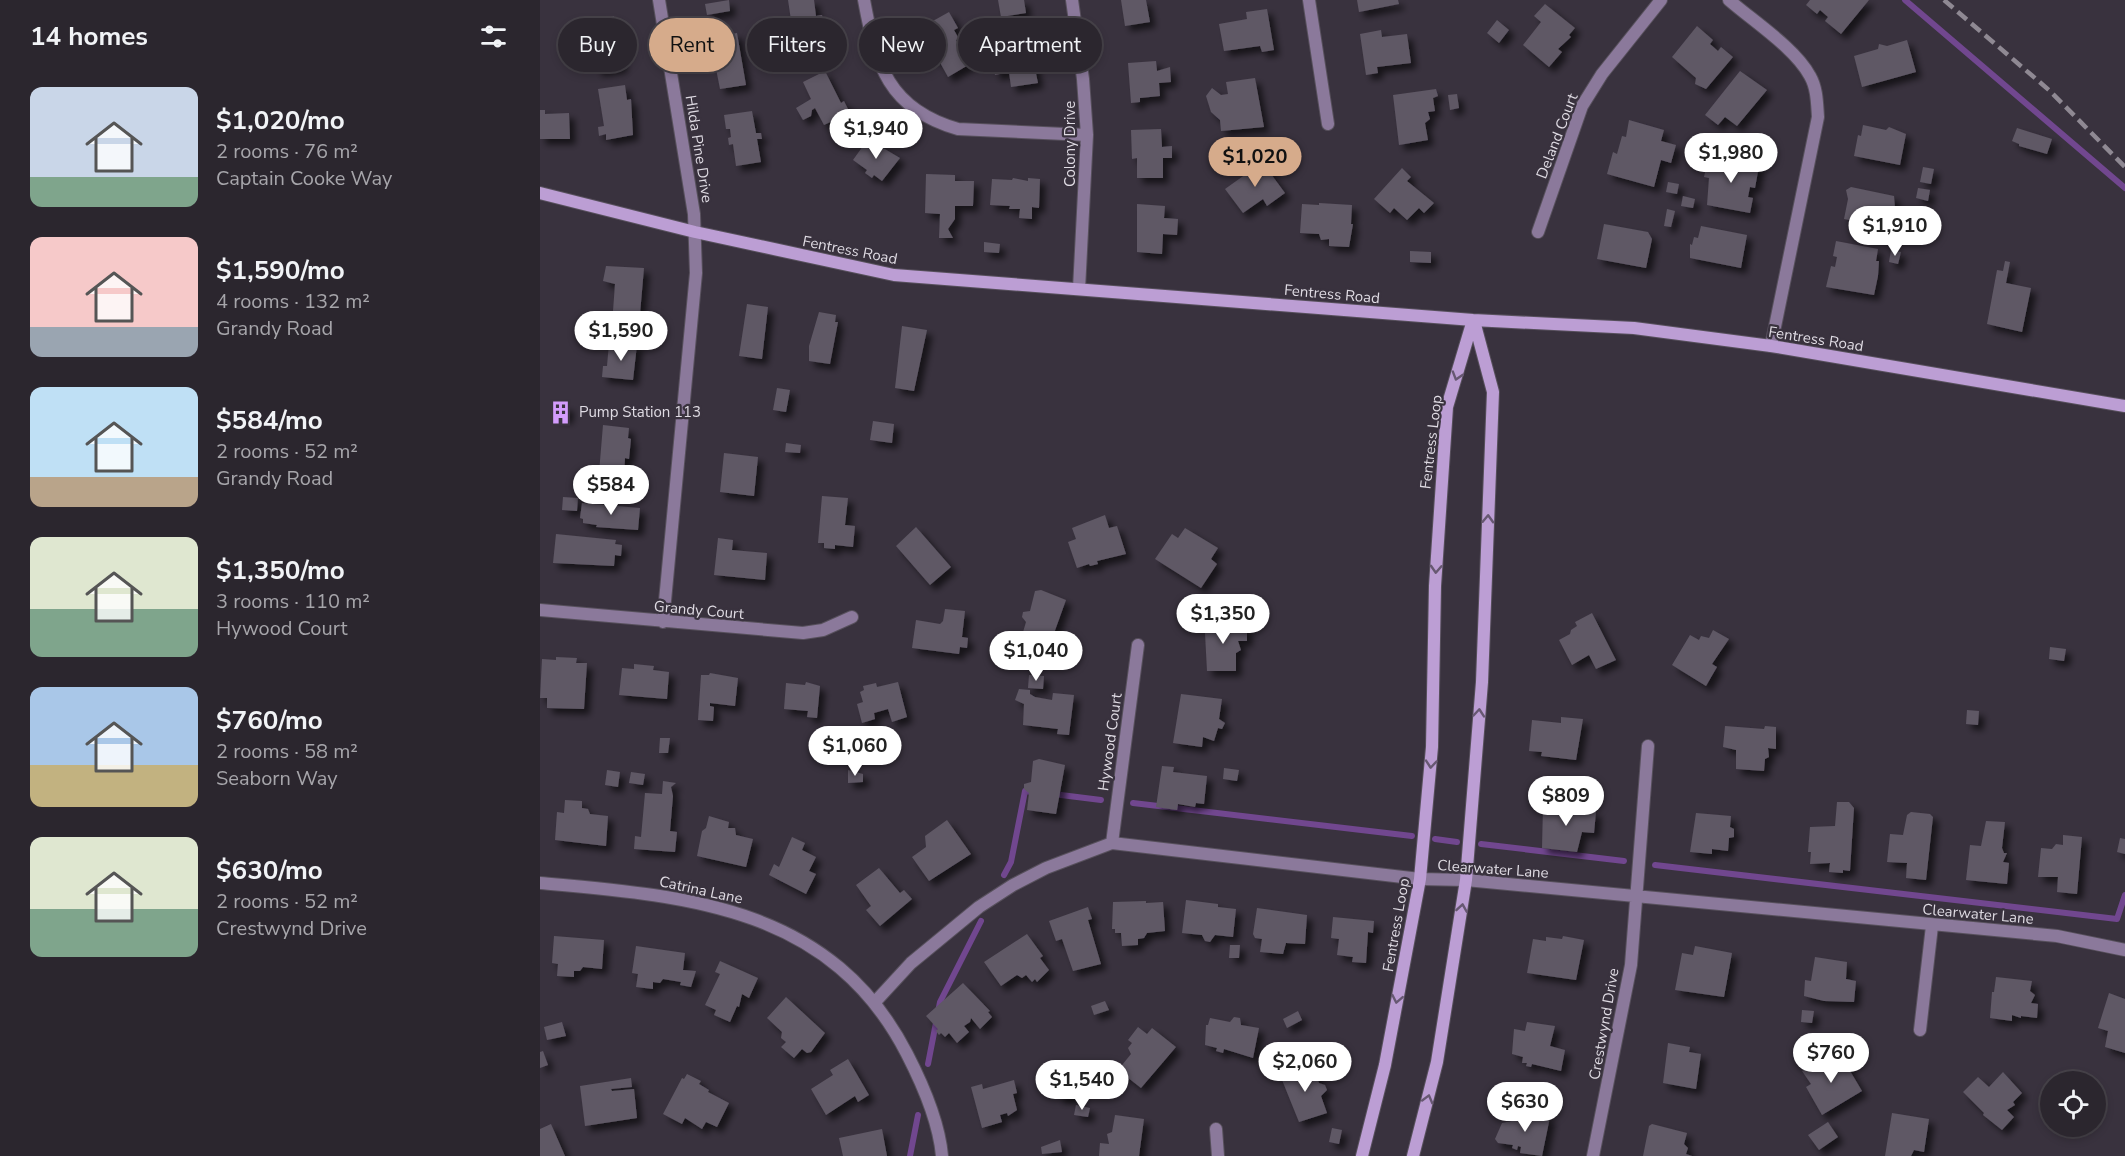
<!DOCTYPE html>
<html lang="en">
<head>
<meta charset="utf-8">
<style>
  body { margin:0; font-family:"Nunito Sans",sans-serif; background:#332e36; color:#f1f3f6; height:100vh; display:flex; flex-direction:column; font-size:22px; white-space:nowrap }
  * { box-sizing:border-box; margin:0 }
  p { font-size:20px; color:#a6a5aa }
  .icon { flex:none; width:33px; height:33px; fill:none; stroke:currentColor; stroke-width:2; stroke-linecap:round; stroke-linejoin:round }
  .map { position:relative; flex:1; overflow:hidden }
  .panel { display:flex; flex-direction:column; background:#2b262e; width:540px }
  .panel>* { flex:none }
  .guide { position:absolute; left:18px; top:18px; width:570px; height:54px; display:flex; gap:12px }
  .buttons { position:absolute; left:1500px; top:1071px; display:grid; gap:12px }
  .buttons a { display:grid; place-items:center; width:66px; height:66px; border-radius:50%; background:#2b262e; box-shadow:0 3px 9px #0003,0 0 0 2px #47434a; font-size:30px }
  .price { position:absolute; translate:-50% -51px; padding:0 14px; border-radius:21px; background:#fff; color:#222; font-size:20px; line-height:39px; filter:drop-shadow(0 2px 3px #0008) }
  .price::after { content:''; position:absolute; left:50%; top:36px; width:18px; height:14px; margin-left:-9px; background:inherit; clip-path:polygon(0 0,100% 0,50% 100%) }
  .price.active { background:#d6ab8b; color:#111 }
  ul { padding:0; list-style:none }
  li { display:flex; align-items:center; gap:18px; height:150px; padding:0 30px }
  li span { display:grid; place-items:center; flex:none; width:168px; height:120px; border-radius:12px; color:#555 }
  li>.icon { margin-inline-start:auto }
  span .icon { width:72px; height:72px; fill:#fffc; stroke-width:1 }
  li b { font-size:26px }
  h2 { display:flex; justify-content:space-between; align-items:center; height:72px; padding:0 30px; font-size:26px }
  .chip { padding:0 21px; border-radius:27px; background:#2b262e; box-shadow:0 3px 9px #0003,0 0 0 2px #47434a; font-size:21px; line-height:54px }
  .chip.active { background:#d6ab8b; color:#111 }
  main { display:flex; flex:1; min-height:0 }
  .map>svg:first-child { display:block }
</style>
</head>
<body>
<main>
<section class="panel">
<h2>14 homes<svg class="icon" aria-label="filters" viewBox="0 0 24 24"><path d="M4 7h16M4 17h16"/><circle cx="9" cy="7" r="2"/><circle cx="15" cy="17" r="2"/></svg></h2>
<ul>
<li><span style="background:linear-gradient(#c9d6e8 75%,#7fa58c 0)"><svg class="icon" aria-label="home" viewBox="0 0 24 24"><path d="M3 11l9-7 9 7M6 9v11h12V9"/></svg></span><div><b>$1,020/mo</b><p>2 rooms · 76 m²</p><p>Captain Cooke Way</p></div></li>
<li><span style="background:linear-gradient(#f6c9c9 75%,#9aa5b1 0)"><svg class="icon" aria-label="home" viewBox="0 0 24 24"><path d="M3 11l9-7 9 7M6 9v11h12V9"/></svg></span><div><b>$1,590/mo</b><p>4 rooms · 132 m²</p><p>Grandy Road</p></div></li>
<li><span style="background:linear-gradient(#bfe0f5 75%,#b9a48a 0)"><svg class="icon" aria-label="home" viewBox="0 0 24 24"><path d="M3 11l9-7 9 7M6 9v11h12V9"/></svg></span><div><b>$584/mo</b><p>2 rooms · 52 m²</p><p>Grandy Road</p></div></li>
<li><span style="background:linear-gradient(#dfe7d0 60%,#7fa58c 0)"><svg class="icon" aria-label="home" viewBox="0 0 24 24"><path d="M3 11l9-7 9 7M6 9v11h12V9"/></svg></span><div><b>$1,350/mo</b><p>3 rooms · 110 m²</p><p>Hywood Court</p></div></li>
<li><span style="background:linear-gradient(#a9c7e8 65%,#c2b280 0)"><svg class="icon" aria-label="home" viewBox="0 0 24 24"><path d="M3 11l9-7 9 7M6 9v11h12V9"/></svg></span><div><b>$760/mo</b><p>2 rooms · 58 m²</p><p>Seaborn Way</p></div></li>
<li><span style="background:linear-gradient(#dfe7d0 60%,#7fa58c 0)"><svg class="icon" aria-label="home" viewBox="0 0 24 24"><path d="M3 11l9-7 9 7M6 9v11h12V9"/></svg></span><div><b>$630/mo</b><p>2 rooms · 52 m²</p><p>Crestwynd Drive</p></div></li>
</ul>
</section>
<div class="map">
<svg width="1585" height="1156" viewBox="0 0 1585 1156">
  <defs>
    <filter id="shadow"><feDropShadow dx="5.5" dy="5.5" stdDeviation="3" flood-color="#0009"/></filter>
  </defs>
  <rect width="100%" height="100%" fill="#39323e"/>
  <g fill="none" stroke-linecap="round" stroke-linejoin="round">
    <path stroke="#71478f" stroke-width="6" d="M1365,0L1585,188
      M513,794L561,800
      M593,803L872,836
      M895,839L917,842
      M941,844L1084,861
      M1115,865L1577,919L1585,895
      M464,875L471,862L485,791L494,792
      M388,1064L400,1002L441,921
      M370,1156L378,1115"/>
  </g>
  <path fill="#5f5865" filter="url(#shadow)" d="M189,0L190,11L167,15L165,4Z
    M248,0H274L276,16L282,15L286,43L275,45L276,52L265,53L264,47L256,48L251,30L239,32L238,22L251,20Z
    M458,0H484L486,13L461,17Z
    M581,0H606L610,22L585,26Z
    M817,0H858L859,4L819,12Z
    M1270,0H1329L1301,34L1285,21L1288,17L1280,10L1277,14L1266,5Z
    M1005,4L1035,28L1029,35L1031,37L1018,49L1022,52L1009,67L983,45L1001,22L994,16Z
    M727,9L734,50L722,52L720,46L684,51L679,24L707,19L706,12Z
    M409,12L418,28L414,30L419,39L416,40L430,64L408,77L397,57L392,60L375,31Z
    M74,16L82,67L57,71L54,52H50L48,44L53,43L49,20Z
    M957,20L969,30L959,43L947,33Z
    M1157,26L1173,40L1170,44L1178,51L1181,47L1193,57L1166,89L1155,84L1156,78L1132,57Z
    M841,30L842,37L867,34L871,63L837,67L838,73L826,75L820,34Z
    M197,33L206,85L180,89L170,38Z
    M488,35L498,83L471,87L469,72L455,75L453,61L466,58L463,39Z
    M1367,40L1376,72L1322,87L1314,56L1338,49L1339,44L1347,46Z
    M616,61L617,71L630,67L631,82L619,83L620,96L600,98V102L591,103L588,63Z
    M285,71L301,103L304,101L310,113L284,125L275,108L272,110L271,116L263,120L256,108L271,99L263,82Z
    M1200,71L1227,90L1197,126L1185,117L1178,125L1165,115Z
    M715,78L724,127L681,131L680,120L671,112L666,96L672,88L681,95L688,94L686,82Z
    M85,85L87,100L91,99L93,135L66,140V134L59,136L58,127L64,126L58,89Z
    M896,89L898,96L893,98L895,111L888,112L890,119L885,123L888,140L859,145L853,95Z
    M917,94L919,108L910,110L908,95Z
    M0,110H5V114L29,113L30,139H0Z
    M212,111L216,133H221L222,139H217L221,162L196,166L193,144L189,145L188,138L191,137L190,129H186L184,115Z
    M1089,120L1124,130L1121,141L1136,145L1131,163L1121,160L1114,187L1067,174L1073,152L1077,154L1082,136L1086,137Z
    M1323,125L1346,130L1349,127L1366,134L1360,165L1314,156L1318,135L1321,136Z
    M1477,128L1512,139L1507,154L1479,146V144L1472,141Z
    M621,129L622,147L632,146V158H623V178H597V158L592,159L591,130Z
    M328,139L360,158L342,181L334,175L332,178L325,173L327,170L313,160Z
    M1168,158L1219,166L1215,188L1210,187L1208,197L1213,198L1210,213L1167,205L1169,178L1164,177Z
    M720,159L745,193L727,206L723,199L703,213L685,189L713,169L711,166Z
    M1383,167L1394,169L1391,184L1380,182Z
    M862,168L871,177L867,181L894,203L884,213L879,208L867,220L854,208L850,213L834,199Z
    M386,174L415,175V181H434L433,206H415V219L408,229L413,238H399L400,214L385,213Z
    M473,178L488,181V178L500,179L499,208L492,207V219L479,218L480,209H469L470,206L450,205L452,179L472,180Z
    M1128,182L1139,184L1137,194L1126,192Z
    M1311,187L1354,196L1355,208L1352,207L1351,211L1356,212L1353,229L1304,219L1308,199L1306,190Z
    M1378,188L1390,190L1388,201L1376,198Z
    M1143,196L1155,199L1153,208L1141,206Z
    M779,203L812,205L811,224H813L809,247L789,246V239L781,240L779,234L760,233L762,204L779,205Z
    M597,204L625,206L624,218L638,219L637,235L623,234L622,254L597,252Z
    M1127,209L1135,211L1131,227L1124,226Z
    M1064,224L1108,232L1112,239L1106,268L1057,259Z
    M1161,226L1207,235L1201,268L1150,258V244L1152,245L1154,237L1158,238Z
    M1296,241L1338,249L1336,261H1339L1338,276L1334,295L1286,287L1291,266L1295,267L1297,257L1293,256Z
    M444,242L460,244L459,253L444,252Z
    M1351,250L1361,252L1358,264L1349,262Z
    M870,251L891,252V263L870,262Z
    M1465,261L1470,262L1466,283L1491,288L1482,332L1447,324L1457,270L1463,271Z
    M66,266L104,268L100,314L73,311L75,284L63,281Z
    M207,304L228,307L222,359L199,356Z
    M279,312L296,315L295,322H298L290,364L269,361V346Z
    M362,326L387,330L374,391L355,388Z
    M69,343L97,345L93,380L62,377L63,366H67Z
    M237,388L250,390L246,412L233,410Z
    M15,405L29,406L27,419L13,417Z
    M333,421L354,424L352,443L330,440Z
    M63,425L89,428L88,438L91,439L89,459L85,458L84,475L59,473Z
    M246,443L261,445L260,453L245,452Z
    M184,453L218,457L214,496L180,492Z
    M282,496L308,498L305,525L315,526L313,547L295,545V549L284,548V543H278Z
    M23,497L38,498L37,511L22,510Z
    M42,503L100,508L98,530L56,527L57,525L43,523V519L40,518Z
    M565,515L569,528L577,526L586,554L557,561L558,564L550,566L549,564L537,568L528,542L536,539L532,528Z
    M376,527L411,567L390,585L356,546Z
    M645,528L678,548L671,559L677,564L661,588L615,559L632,534L638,538Z
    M16,534L76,540L75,544L82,545L81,556L75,555L74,566L13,563Z
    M178,538L193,540L192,550L227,553L225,580L174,575Z
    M501,590L526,600L509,647L481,639L486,622L482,617L483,612L490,611L495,591Z
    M405,609L425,611L422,637L428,638L427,648L420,647L419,654L372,648L376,620L400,624L403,621Z
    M1052,613L1076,660L1056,669L1049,655L1032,665L1019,640L1030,634L1031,630L1037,626L1035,622Z
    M667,620H695V627H707V641H698L701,650L696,653V671H667L665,633H667Z
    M1173,630L1189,639L1172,664L1177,667L1166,686L1132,665L1150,635L1159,640L1161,636L1169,638Z
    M1510,647L1526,649L1524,661L1509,659Z
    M16,657L37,658L36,663H47L44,709L7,708V698H0L2,659L16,660Z
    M94,664L114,666L113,670L129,672L127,699L79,695L82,668L94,669Z
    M170,673L198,678L195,706L170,703V706L174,707L173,721L158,720L161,675H169Z
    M489,675L504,676L503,689L488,688Z
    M266,682L280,686L277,718L267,717L268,711L244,709L246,683L265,685Z
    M358,682L367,717L352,722L348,709L334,713L335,719L322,723L317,704L323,702L320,692L324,690L323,686L336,683L337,687Z
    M479,689L490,690V694L495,697L512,700L513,693L534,695L529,735L517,734L518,729L483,725L484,704L475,700Z
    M641,694L682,699L679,719L685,723L682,729L678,728L674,741L663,737L662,747L633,743Z
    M1427,710L1439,711L1438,725L1426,724Z
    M1021,717L1043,719L1036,760L1001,756L1002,752L989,751L992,720L1021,723Z
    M1185,726L1224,729L1225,726L1236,727V749L1228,748L1229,757L1225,759L1224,771L1196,769V750L1183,747Z
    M120,738H130L128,753H119Z
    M499,759L525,765L516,814L487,810L489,793L484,789V784L491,782L493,761Z
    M622,766L634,767L633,772L667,776L664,804L656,803L655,807L638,804L637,810L616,807Z
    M684,768L699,770L697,781L683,779Z
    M67,770L80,772L78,787L65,785Z
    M308,770L323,774V782L308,783Z
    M91,772L105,774L103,785L89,783Z
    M123,781L136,783L131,787L133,796L130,831L137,832L135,852L94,849L95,836L101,837L105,793L122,794Z
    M25,800L42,801V808L48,809L50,814L68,816L66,846L15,840L17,812L24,813Z
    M1297,802H1309L1314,808L1310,871L1303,870V873L1289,872L1290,863L1270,864L1271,852H1268L1270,827L1295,826Z
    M1022,805L1027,806V808L1056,812L1054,833L1042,832L1037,852L1002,848L1003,806L1022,808Z
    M1371,812L1390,814L1393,817L1386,880L1366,878L1367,863L1347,862L1350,834L1363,835L1367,815Z
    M1156,813L1191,816L1190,827L1194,829V837L1189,838L1188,851L1172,849V854L1150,852Z
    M169,816L189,822L188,828H195L196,835L213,839L206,867L157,856L162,831L166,828Z
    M407,820L431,854L389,881L372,857L386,847L385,836Z
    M1446,821L1465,822L1462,848L1464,853H1467L1463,862L1469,863L1467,884L1426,880L1430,845L1441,846Z
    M1523,835L1542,837L1537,894L1517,892L1518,877H1498L1501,848L1512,849L1516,844L1523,845Z
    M252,837L265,843L262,850L276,857L269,871L276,874L266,894L229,875L234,864L239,867Z
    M1580,838L1585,839V854L1577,852Z
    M339,868L360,893L364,890L372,899L340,926L326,910L331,906L316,885Z
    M646,900L678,904V907L696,909L693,937L675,935L670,942L665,941L662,935L642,933Z
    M606,901V903L623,902L625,931L607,933L604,938L598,939V945L582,946L581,933H575V929H572L573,902Z
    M548,907L552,919L548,920L561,964L533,971L522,939L516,941L509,921Z
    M717,908L767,915L765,944L746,943L743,954L720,952L722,939L715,938L713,934Z
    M793,917L834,921L833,933L828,932L826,963L812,962L813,957L797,955L799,939L791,938Z
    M487,934L503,956L500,958L509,970L497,982L495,979L492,982L486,975L482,978L477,975L461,986L444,962Z
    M14,936L64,940L62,969L43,967L40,971H34V977L17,976L18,964L12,963Z
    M1023,936L1044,940L1036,980L987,973L993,939L1006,941V937L1022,939Z
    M690,945H700L699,958H689Z
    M96,946L145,953L143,970L156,971L151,987L140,985L141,982L123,979L120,983L113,982V989L96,987L98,974L92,973Z
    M1155,946L1192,953L1184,997L1135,990L1142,953L1153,955Z
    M1275,957L1307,962L1306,979L1316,981L1314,1002L1284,1001L1264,996L1265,980L1271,981Z
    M180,961L218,978L209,998L202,994L199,1007L197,1006L190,1022L174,1015L176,1010L165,1005L180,974L175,972Z
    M1456,977L1492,981L1490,991L1495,995L1491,1003L1498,1004L1497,1018L1481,1016V1018L1472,1015V1021L1450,1018L1452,992H1454Z
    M423,983L450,1011L448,1012L452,1017L440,1029L431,1018L430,1022L424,1026L429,1032L417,1043L409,1033L405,1037L401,1033L399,1035L396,1031L398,1029L386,1016Z
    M1569,993L1585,999V1053L1565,1047L1568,1031L1558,1028Z
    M246,997L285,1033L271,1052L267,1053L262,1049L254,1058L241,1047L246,1042L241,1038L242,1032L227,1018Z
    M565,1001L569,1010L554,1015L551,1006Z
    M1262,1010L1274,1011L1272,1023L1261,1022Z
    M758,1011L762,1020L747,1028L743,1019Z
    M694,1017L700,1018L701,1025L719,1028L713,1058L684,1049L683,1053L676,1051L677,1048L665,1045L666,1025H668L670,1018L690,1022Z
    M22,1022L26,1036L7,1040L4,1027Z
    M987,1022L1015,1026L1010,1046L1025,1050L1021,1071L992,1064L991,1067L986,1066L987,1063H982L983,1057L972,1054L974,1029L985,1031Z
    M598,1027L607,1034L612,1028L636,1047L601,1088L578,1070L591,1054L588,1048L592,1043L588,1040Z
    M1128,1043L1150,1047L1149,1052L1161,1054L1156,1089L1123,1083Z
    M3,1051L8,1065L0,1068V1052Z
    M1288,1056L1293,1064L1303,1059L1322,1091L1282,1115L1266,1087L1271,1084L1262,1071Z
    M308,1059L329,1095L318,1102L315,1096L286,1115L271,1089L293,1075L290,1070Z
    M772,1064L779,1083L785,1085L787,1090L781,1096L787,1113L759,1122L740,1075Z
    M1463,1072L1482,1093L1473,1102L1475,1105L1467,1110L1474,1117L1462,1130L1443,1115L1444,1113L1423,1092L1438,1077L1449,1087Z
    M147,1074L161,1081L159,1084L169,1090L168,1092L189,1103L177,1127L166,1122L162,1129L145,1118L142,1124L123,1114L142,1078L144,1079Z
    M91,1078L92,1087L71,1089L72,1091L94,1089L97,1118L45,1126L40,1086Z
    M474,1080L477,1093L473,1094L477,1110L468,1116L467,1113L460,1115L462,1122L442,1128L431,1087L442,1084L443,1089Z
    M518,1083L532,1084V1098H518Z
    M536,1105L550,1108L548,1117L534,1115Z
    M974,1110L1010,1117L1002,1156L980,1153L981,1147L978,1146L977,1150L972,1148L973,1145L958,1143L955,1139L962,1123L972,1121Z
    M1352,1113L1389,1119L1384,1152L1374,1150L1371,1156H1345Z
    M575,1115L604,1119L599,1156H559L560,1143L569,1144L567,1134L572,1132Z
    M1288,1122L1298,1137L1279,1150L1268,1135Z
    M11,1124L25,1156H0V1129Z
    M1112,1124L1147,1133L1144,1144L1148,1148L1146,1154L1152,1156H1103L1109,1126Z
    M792,1128L802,1130L799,1144L789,1142Z
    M342,1129L347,1156H303L299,1138Z
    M520,1140L522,1152L502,1154L501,1147Z"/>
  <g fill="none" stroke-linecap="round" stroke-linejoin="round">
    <defs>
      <path id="street" d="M119,0L154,214L156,273L123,622
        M324,0C336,65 348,109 418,129L547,135
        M532,0L543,79L547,135L539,289
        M769,0L788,124
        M1189,0C1213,21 1255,48 1270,76C1277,88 1277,103 1278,117L1231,346
        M998,232L1042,106L1062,74L1121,0
        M0,610L263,633L283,630L312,617
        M572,843L598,645
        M0,883C147,896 291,906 367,1054C383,1085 399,1121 402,1156
        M335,1002L371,963L439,907L473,885L506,868L572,843L880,879L926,880L1517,936L1585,950
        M1380,1030L1392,926
        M676,1129L678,1156
        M1053,1156L1091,965L1108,746"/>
      <path id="secondary" d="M0,193L155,232L354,275L933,320L1094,328L1231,346L1585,406
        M822,1156L845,1065L880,879L892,747L895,586L907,407L933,320
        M873,1156L897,1062L926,880L942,682L953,392L934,321"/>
    </defs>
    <use href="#street" stroke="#57505c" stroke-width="14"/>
    <use href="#secondary" stroke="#57505c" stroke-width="14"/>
    <use href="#street" stroke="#8b799b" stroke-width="12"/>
    <use href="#secondary" stroke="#bc9ed4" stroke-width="12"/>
    <path stroke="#8f8993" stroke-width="4.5" stroke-dasharray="12 6" stroke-linecap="butt" d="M1404,0L1510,91L1585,167"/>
  </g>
  <defs><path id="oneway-chevron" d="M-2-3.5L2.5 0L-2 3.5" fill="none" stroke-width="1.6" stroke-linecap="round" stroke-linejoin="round" transform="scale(1.5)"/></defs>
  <g stroke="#675872">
    <use href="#oneway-chevron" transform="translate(917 376) rotate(107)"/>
    <use href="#oneway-chevron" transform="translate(948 519) rotate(-88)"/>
    <use href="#oneway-chevron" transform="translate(896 569) rotate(93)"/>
    <use href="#oneway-chevron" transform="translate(939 713) rotate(-85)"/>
    <use href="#oneway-chevron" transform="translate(891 764) rotate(95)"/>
    <use href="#oneway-chevron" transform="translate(922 908) rotate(-81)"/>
    <use href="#oneway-chevron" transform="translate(857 999) rotate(101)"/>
    <use href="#oneway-chevron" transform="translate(888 1099) rotate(-75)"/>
  </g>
  <defs>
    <symbol id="building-bare" viewBox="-9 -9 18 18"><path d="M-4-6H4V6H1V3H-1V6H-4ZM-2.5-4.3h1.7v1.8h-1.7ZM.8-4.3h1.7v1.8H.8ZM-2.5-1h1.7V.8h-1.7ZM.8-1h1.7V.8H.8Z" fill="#d39cfc" stroke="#39323e" stroke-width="2.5" paint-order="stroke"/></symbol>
  </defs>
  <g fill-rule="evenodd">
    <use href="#building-bare" x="4" y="396" width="33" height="33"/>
  </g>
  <g text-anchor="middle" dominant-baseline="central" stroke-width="4.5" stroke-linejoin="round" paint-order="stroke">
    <g font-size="15" fill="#dfdbe3" stroke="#39323e">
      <text transform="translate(1017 136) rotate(-69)">Deland Court</text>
      <text transform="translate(530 144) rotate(-90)">Colony Drive</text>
      <text transform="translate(159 149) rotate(81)">Hilda Pine Drive</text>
      <text transform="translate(310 250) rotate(11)">Fentress Road</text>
      <text transform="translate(792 294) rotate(5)">Fentress Road</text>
      <text transform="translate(1276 339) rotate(9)">Fentress Road</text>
      <text transform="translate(891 442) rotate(-83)">Fentress Loop</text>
      <text transform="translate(159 610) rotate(5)">Grandy Court</text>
      <text transform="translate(570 742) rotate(-82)">Hywood Court</text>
      <text transform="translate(953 869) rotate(4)">Clearwater Lane</text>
      <text transform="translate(161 890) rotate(12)">Catrina Lane</text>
      <text transform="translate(1438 914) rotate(5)">Clearwater Lane</text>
      <text transform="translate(856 925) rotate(-80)">Fentress Loop</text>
      <text transform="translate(1064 1024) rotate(-80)">Crestwynd Drive</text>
    </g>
    <g font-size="15" fill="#dfdbe3" stroke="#39323e" text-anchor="start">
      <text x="39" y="412">Pump Station 113</text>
    </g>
  </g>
</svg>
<div class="buttons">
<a><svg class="icon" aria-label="locate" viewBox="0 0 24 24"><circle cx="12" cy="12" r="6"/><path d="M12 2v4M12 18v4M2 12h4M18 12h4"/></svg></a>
</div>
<b class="price" style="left:336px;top:160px">$1,940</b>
<b class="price" style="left:1191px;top:184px">$1,980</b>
<b class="price active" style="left:715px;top:188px">$1,020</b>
<b class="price" style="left:1355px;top:257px">$1,910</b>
<b class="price" style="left:81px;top:362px">$1,590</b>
<b class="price" style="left:71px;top:516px">$584</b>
<b class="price" style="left:683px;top:645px">$1,350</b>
<b class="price" style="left:496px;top:682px">$1,040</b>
<b class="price" style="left:315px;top:777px">$1,060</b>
<b class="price" style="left:1026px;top:827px">$809</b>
<b class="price" style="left:1291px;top:1084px">$760</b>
<b class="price" style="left:765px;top:1093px">$2,060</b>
<b class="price" style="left:542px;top:1111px">$1,540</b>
<b class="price" style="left:985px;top:1133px">$630</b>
<div class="guide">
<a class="chip">Buy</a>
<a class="chip active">Rent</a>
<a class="chip">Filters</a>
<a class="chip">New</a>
<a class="chip">Apartment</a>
</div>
</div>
</main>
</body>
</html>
